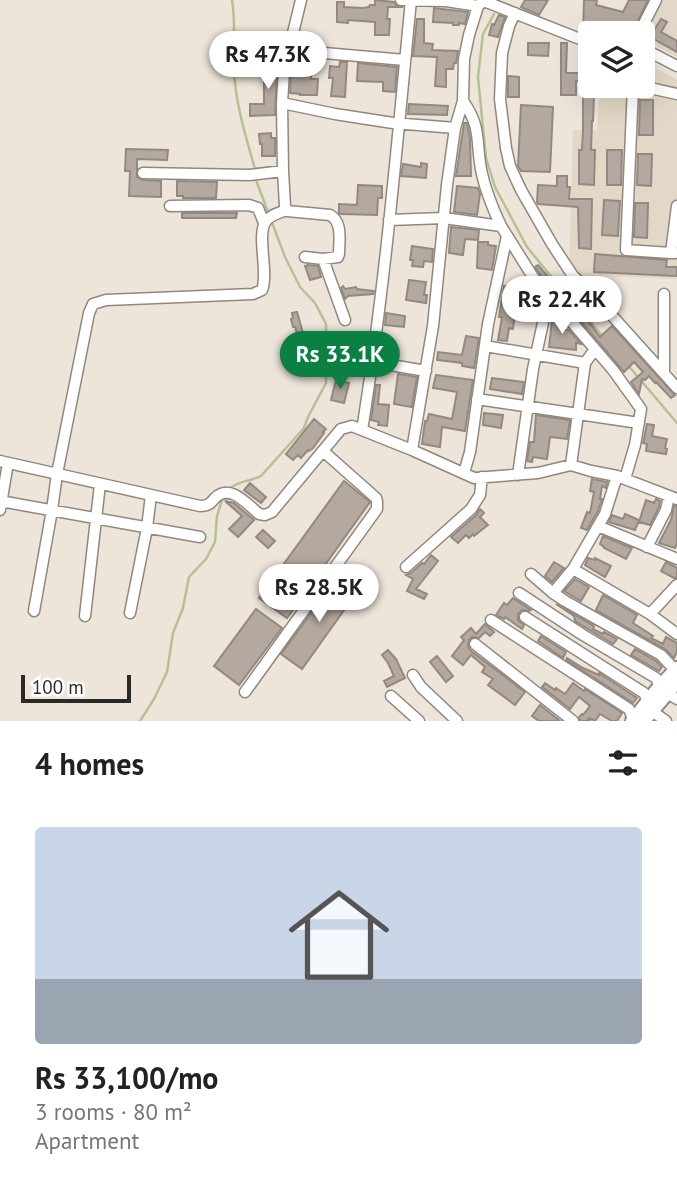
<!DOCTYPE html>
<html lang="en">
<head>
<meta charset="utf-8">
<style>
  body { margin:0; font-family:"PT Sans",sans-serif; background:#f6f6f6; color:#222; height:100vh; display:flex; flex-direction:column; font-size:26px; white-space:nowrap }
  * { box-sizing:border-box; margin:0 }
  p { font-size:23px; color:#767676 }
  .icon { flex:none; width:38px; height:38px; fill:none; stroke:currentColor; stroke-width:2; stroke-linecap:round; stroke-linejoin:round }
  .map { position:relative; height:721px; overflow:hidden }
  .side { display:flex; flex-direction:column; background:#fff; flex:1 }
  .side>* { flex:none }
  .fabs { position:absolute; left:578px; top:21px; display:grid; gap:14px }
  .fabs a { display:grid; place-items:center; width:77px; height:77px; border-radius:7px; background:#fff; box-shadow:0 7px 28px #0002; font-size:35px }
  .scale { position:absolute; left:21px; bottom:18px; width:110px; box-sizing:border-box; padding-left:7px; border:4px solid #2b2925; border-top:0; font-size:19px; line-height:24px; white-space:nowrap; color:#2b2925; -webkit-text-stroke:5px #fff; paint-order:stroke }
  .price { position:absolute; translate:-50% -60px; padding:0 16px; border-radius:24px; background:#fff; color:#222; font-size:23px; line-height:46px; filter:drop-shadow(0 2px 4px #0008) }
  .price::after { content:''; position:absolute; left:50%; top:42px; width:21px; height:16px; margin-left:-10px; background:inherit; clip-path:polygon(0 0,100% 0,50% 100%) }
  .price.on { background:#0b8043; color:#fff }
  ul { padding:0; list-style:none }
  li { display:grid; align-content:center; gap:14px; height:371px; padding:0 35px }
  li+li { border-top:2px solid #e0e0e0 }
  li span { display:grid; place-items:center; height:217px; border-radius:7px; color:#555 }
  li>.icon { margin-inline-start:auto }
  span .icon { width:126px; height:126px; fill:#fffc; stroke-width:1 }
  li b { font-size:30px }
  h2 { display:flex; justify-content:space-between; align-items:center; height:84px; padding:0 35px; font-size:30px }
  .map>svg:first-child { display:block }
</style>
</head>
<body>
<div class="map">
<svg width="677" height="721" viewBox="0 0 677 721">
  <rect width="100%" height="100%" fill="#ede5da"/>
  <path fill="#e3d8c7" d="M663,0H677V57L643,39Z
    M642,62L677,79V279L569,275L573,130H597L599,98H620V86H642Z"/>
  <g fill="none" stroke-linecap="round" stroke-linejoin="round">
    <path stroke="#b7c095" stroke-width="2.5" d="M232,0C237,28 231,55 235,83C238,112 247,141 255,169
      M494,14L483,34L478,77L486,158L495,187L527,247L581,313
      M588,319L604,338
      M627,364L677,423
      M229,489C240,480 249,482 261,476L304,428L308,417L326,383V324L315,303L300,287L285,257L256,180
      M140,721L154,699L167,672L173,633L183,608L189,577L206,559L215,542L217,516L223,497"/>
  </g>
  <path fill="#b4a9a1" stroke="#938981" stroke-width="2" d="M375,0L394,2L397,6L403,7H388L387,19H390L389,35H375V22L348,20V23L337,22V2H344V7L363,8L369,7L370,5H375Z
    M525,0H548L539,15L521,7Z
    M584,0H597L596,5L623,12L629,0H648L632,33L583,32Z
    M434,8L468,12L465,24L459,23V25H453V23L433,22Z
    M499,15L505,17L498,37L489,35L492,24L494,25Z
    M417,19H424V43L433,44L432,50L458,51L456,63H454L453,69H446V87L435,86L437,57L413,56Z
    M661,19L667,22L661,32L677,41V52L650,37Z
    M528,43H549L548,56L528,55Z
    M561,43H567L566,73H590V81H576V95H561Z
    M266,58L279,59L277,70L275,115L250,116V104H264V77H263V71H265Z
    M340,62H347L345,97L331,96L333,78H329L330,66L339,67Z
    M358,63L397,67L395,92L383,91V82L357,81Z
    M294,66L312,67L311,79H318L317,95H300V94L290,93L291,74H294Z
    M508,76L519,77V97H508Z
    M583,95H594L593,121H592L591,150H595L594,185L579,184V150H582L583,131Z
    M640,100H653V135H639Z
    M409,104L448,106L447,115L408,114Z
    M521,105L553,107L550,172L521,171L518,166Z
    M464,123H467L470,138L471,176H456Z
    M271,133V138H275V156H262V144H260L259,134Z
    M126,149L168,150L167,160L137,159V177L143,180L161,181V197L129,196L130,171H125Z
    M607,150H622L621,185H607Z
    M638,154H652L651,186L637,185Z
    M421,163L427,164L426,178L401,176L403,164L421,167Z
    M557,176H567V187H570L569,199H592L591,249L579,248L578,207L538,204L537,202L538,185L557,186Z
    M177,181L217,182L216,198H183V196H177Z
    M358,185L382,186V198H378L377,215L340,214L339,213V204L357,205Z
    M457,186L478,188L480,194L477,215L454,212Z
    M604,200L620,201L618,236L602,235Z
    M635,203H648L647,238L634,237Z
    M182,213H237L236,218H182Z
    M451,227L479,230L478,240L465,239L463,255L449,253Z
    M478,242H488V245L496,246L492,270L477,268Z
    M412,246L433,249L432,262L424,261L423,267L412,266L413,260H410Z
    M595,254L667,260L666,267H677V276L594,272Z
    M308,265L318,266L321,277L310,280L305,266Z
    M538,265L579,313L591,303L599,312L589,322L600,337L612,326L675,395L671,398L656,382L655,383L649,376L645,380L642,379L639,394L631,382L643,372L634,362L624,372L539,273L535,267Z
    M409,280L426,282L424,295H427L426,303L406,300Z
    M524,280H526L532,287L530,298L531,300H536L534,309L516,306L513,329L509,328L507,341L498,340L502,317H499L504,286L522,289Z
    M343,286L345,289L356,287L357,289L374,291L373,294L348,296L345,299L341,288Z
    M297,312L305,340L299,341L295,327H293L291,319L293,318L292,313Z
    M553,312L563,323L562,329L569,330L581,344L576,343V350L549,347Z
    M386,313L405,316L404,327L385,325Z
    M466,336L479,338L474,368L462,366V363L437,360L438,352L462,355Z
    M398,374L417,377L412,407L394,404Z
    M436,375L473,380L465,431L442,427L440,447L422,444L425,421H427L429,414L452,419L457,392L433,388Z
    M492,378L524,382L522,394L490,389Z
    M336,380L349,383L344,403L331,400Z
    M376,385H380L378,404L389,405L387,426L378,425L379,422L371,420Z
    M484,413L503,415L501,428L483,425Z
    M536,415L570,420L567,439L550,437L547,459L533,457L532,462L527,461L530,442H534Z
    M314,419L326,429L323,432L324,433L313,448L309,451L308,450L301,458L298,455L293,460L286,454Z
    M647,424L654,425L652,436L667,439L665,448L667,449L666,454L646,451L647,444L643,443Z
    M592,479L607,482L606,488L602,486L600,499H602L598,511L587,530L581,528L587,512L590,513L594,492L590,491Z
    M344,481L370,502L287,618L259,598Z
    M250,483L266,497L261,503L244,490Z
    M656,499L660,501L659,507L650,525L639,522L646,500L654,503Z
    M225,501L234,503L254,520L238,537L229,529L242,516Z
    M674,506H677V543L675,548L659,543L671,520Z
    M480,509L484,513L480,517L488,525L474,536L473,534L469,538L466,535L458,543L451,537L476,515Z
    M625,514L639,520L635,530L609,522L612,515L623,519Z
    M263,530L275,541L268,548L256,537Z
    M603,536L632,548L626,559L604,548V547L600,544Z
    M431,555L438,561L416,589L427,594L424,599L407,591L413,579L406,575L411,573L422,563L424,564Z
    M588,558L595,560V558L611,566L605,577L585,565Z
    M554,562L564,568L552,582L545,576Z
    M666,562L677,568V578H674L661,571Z
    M337,578L357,592L302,669L281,654Z
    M575,579L589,587L581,601L564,591Z
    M603,595L637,615L633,623L653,636L651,638L663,644L666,637L677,643V652L674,658L665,649L596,610Z
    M513,598L531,610L529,611L522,610L518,614V620L524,625L522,629L505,617L504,619L496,615L504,603L507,605Z
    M556,604L594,626L593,629L603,634L604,632L617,639L613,644L575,621L574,616Z
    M256,609L282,628L239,685L214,666Z
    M485,624L494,632L490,636L485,632L479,638L472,637L469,640L468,646L470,650L525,692L515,705L488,685L493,679L482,672L485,667L471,655L463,665L452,656L464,640L461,637L471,628L476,634Z
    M541,636L566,652L563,658L538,641Z
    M635,649L656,661L662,667L659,671L631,655Z
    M388,650L396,659L405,678L387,687L384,681L394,676L388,663L382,655Z
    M437,656L453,676L446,682L430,662Z
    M567,658L583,668L599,675V673L637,698L633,703L566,660Z
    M545,683L555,690L556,688L565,694L573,683L584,691L585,689L622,713L617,721H612L600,714L595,721L589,718L588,719L590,721H580L579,717L582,714L583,715L590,706L579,697L570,709L542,687Z
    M540,705L560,721H539L532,716Z"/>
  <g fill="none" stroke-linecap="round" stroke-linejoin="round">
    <defs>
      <path id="minor" d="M401,0L446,1L478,6L484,1L590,43
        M515,13L509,26L502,53L500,99L506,148L510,166L521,190L552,244L573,276L589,290L677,388
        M639,33L656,0
        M642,48L677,66
        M289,50L405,60
        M633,86L626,250L671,253
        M641,86L677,94
        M463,101C483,129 475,144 482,174C486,192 493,209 501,226
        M282,103L335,114L393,123L455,128
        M283,171L285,206L287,211L330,215C343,222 339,241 339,254L338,257L323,259L305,257
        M143,173L249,175L283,171L282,103L284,70L301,0
        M170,206L249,205L258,208L264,223
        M389,220L444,218L501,226L533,277L613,370L641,409L635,445L625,479
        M675,253H671L677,206
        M323,259L345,320
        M664,294V373
        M485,346L585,363
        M373,362L426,371
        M477,399L639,423
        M362,430C385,288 397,144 411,0
        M412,450L433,326L447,185L455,128L463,101L464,59L469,35L478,6
        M0,461L200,506C208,506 210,504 215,498C230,483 247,504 259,514L265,515L272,512L341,429L352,426L412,450L474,478L538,473L571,465L591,471L617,476L677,499
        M571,465L585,363L595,349
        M464,473L470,452L488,324L507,236
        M518,475L533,369L549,295
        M0,501L200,537
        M0,510L8,463
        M598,526L677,559
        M647,547L666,510L669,496
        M406,567L471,509L480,495L482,477
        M573,569L650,614L677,634
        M531,574L553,593L565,601L661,655L675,670
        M519,593L583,635L656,678L660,687
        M553,593L573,569L605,514L617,476
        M34,611L52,510L57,474L89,313L93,304L106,300L253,294L262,290C269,272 256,235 266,221C270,215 279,213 286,210
        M130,613L147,528L151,495
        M650,614L677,585
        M85,616L100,484
        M525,617L644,693L648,701
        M491,620L629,709L633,719
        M475,644L573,721
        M413,675L421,687L457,721
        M662,690L677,699
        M245,692L377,509V501L376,498L323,451
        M391,696L419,721
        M652,711L666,721"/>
      <path id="major" d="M632,721L658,688L677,668
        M644,721L677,682"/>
    </defs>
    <use href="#minor" stroke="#8f887e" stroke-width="13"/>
    <use href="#major" stroke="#8f887e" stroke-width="16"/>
    <use href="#minor" stroke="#fff" stroke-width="10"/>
    <use href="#major" stroke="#fff" stroke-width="12"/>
  </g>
</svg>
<div class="fabs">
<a><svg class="icon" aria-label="layers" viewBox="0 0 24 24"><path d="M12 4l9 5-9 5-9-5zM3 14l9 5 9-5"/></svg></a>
</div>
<div class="scale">100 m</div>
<b class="price" style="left:268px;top:91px">Rs 47.3K</b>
<b class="price" style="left:562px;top:336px">Rs 22.4K</b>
<b class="price on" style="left:340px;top:391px">Rs 33.1K</b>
<b class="price" style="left:319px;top:624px">Rs 28.5K</b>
</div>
<section class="side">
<h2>4 homes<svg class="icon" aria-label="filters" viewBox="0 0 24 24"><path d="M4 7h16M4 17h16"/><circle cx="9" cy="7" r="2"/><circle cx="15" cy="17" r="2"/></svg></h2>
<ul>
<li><span style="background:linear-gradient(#c9d6e8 70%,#9aa5b1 0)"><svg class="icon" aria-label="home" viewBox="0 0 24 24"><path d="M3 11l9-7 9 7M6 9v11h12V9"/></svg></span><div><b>Rs 33,100/mo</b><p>3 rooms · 80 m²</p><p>Apartment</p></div></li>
</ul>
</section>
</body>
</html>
